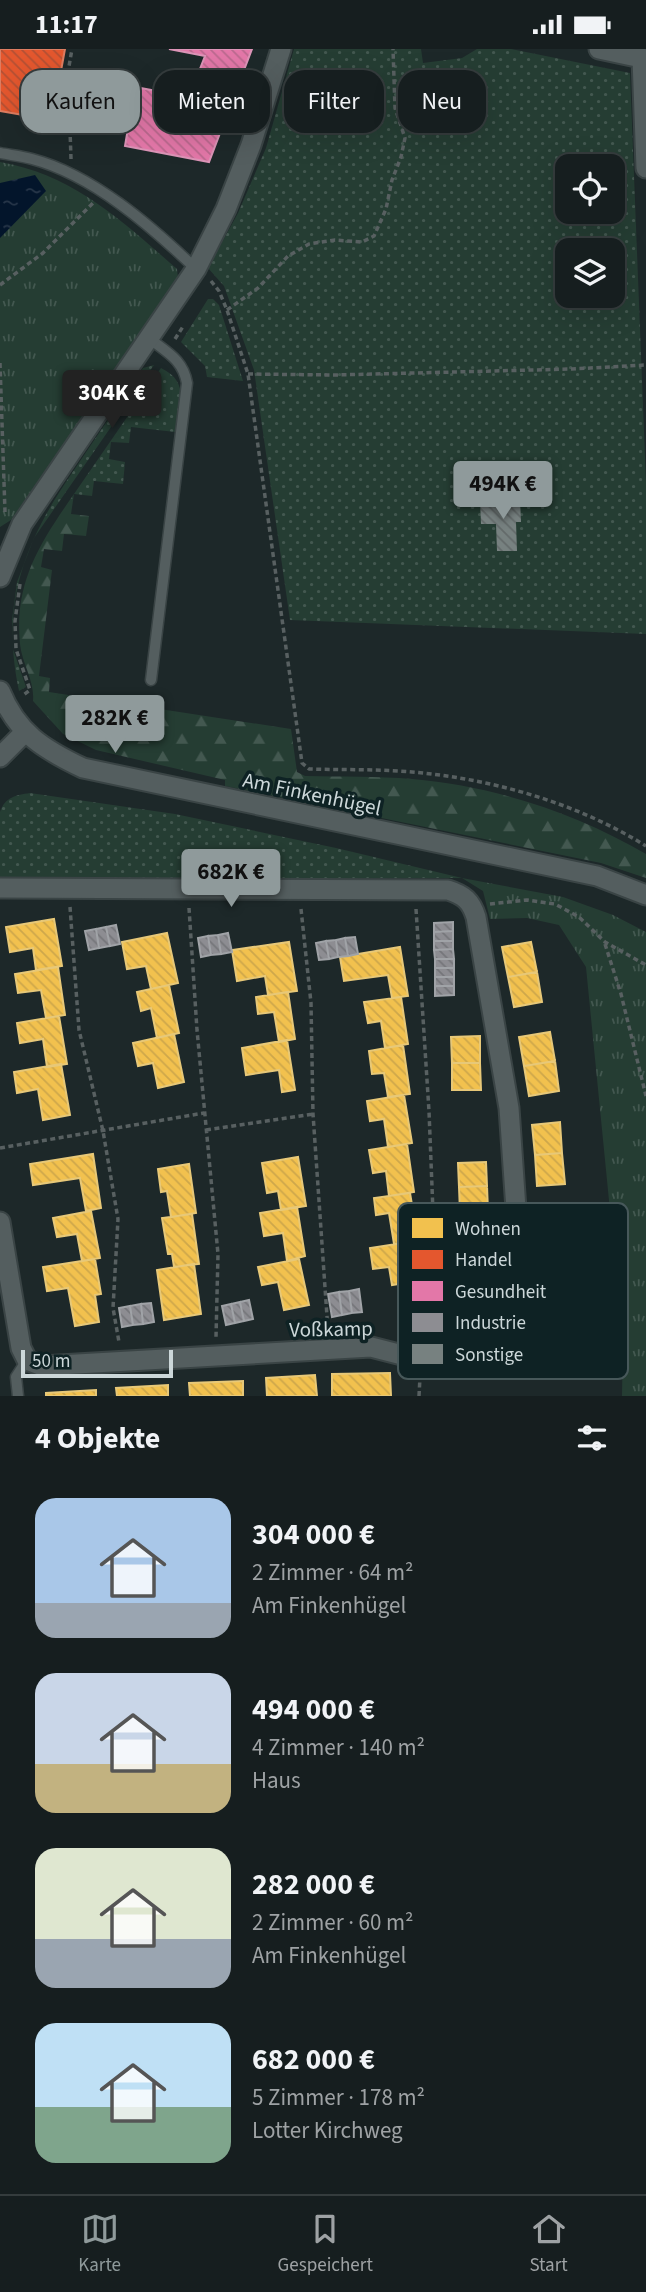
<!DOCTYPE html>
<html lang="de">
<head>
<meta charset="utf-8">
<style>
  body { margin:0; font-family:"Source Sans 3",sans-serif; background:#1f2728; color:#f1f3f6; height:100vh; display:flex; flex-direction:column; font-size:26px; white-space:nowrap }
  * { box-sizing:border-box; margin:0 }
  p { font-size:23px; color:#9ea2a4 }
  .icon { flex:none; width:38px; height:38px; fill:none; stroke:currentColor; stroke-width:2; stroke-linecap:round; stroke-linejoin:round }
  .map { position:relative; height:1347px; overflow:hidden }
  .details { display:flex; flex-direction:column; background:#161e1f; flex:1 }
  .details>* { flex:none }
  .hud { position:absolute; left:21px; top:21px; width:606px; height:63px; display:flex; gap:14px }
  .controls { position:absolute; left:555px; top:105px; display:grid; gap:14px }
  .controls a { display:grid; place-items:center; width:70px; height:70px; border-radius:14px; background:#161e1f; box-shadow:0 7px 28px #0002,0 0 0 2px #353c3d; font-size:35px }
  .scale { position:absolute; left:21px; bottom:18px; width:152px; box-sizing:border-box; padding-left:7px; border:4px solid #ccd7d9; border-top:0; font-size:19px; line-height:24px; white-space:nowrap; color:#ccd7d9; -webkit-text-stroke:5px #0e2224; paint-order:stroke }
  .price { position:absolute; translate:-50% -60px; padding:0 16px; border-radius:7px; background:#8f9a9b; color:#111; font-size:23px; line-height:46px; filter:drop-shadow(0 2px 4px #0008) }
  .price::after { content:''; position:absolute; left:50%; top:42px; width:21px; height:16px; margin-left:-10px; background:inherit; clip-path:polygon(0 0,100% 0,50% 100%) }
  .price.selected { background:#222; color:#fff }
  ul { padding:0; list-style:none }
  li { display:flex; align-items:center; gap:21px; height:175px; padding:0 35px }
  li span { display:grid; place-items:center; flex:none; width:196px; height:140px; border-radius:21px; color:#555 }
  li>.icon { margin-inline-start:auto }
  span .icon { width:84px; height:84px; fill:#fffc; stroke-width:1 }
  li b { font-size:30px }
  h2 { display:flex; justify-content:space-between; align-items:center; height:84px; padding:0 35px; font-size:30px }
  .chip { padding:0 24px; border-radius:21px; background:#161e1f; box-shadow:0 7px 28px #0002,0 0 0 2px #353c3d; font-size:24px; line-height:63px }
  .chip.selected { background:#8f9a9b; color:#111 }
  .status { display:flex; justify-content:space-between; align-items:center; height:49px; padding:0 35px; background:#161e1f; direction:ltr }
  .status svg { height:19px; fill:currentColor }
  .tabs { display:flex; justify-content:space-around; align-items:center; height:98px; border-top:2px solid #353c3d; background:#161e1f; font-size:19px; color:#9ea2a4 }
  .tabs a { display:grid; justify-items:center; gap:4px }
  .tabs .selected { color:#8f9a9b }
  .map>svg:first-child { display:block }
</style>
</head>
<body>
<div class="status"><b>11:17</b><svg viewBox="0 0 49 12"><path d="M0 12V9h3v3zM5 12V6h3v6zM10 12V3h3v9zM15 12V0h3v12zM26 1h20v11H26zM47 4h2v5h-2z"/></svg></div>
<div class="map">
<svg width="646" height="1347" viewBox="0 0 646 1347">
  <defs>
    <pattern id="grass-dots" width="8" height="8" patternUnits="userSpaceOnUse" patternTransform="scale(1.75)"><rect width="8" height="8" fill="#253d33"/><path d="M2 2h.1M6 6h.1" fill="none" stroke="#435850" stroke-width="1.8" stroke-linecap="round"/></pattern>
    <pattern id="forest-firs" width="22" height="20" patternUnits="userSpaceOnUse" patternTransform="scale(1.75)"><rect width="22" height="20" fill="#253d33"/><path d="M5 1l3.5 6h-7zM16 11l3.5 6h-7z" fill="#435850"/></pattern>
    <pattern id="park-tufts" width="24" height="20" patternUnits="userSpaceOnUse" patternTransform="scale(1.75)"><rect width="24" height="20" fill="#253d33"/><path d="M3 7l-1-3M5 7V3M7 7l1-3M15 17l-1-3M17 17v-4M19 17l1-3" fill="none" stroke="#435850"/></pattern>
    <pattern id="water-ripples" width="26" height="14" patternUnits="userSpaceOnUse" patternTransform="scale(1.75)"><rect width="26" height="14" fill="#03152b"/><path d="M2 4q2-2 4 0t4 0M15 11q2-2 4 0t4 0" fill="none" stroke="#273649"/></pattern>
    <pattern id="homes-back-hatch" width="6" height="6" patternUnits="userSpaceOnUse" patternTransform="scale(1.75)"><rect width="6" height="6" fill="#f2c14e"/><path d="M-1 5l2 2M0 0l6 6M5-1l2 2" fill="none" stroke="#cea74b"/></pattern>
    <pattern id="shops-back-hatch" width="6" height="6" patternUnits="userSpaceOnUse" patternTransform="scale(1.75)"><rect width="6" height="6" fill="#e4572e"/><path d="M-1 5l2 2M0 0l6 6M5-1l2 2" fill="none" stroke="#b25034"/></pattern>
    <pattern id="health-back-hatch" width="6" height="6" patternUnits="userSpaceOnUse" patternTransform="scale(1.75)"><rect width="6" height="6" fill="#e377a8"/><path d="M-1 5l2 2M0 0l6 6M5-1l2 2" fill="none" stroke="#ba698e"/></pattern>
    <pattern id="industry-back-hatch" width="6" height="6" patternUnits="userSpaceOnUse" patternTransform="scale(1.75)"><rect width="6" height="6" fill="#8d8d92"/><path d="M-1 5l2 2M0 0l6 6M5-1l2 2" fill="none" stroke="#75767a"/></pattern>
    <pattern id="building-back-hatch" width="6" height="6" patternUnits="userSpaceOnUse" patternTransform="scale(1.75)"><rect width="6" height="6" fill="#778180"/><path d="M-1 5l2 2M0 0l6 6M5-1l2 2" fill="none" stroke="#636a6a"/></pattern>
  </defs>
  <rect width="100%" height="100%" fill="#1d2829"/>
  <path fill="url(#grass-dots)" fill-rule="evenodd" d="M294,0H421L423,14L462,9L477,0H511L630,24L646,434V585L290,571L254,321L224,237L208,219L238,164L266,99ZM567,117H612V163H567ZM567,201H612V247H567Z
    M208,250H213L219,256L243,332L207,328L205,317L181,293Z
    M154,316L34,489L17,533L12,571L13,600L26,638L19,642C0,553 25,492 74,421C97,387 120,353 143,319Z
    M161,319C191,334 179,355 175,383L131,378L129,394L111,393L109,410L125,413L123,435L94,432L92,447L74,445Z
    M30,744L175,765L336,799L462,829L0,830V763C5,748 16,746 30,744Z"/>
  <path fill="url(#forest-firs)" d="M74,445L71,465L89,467L86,487L64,485L62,502L44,500L41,518L52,521L39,627L50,629L49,643L291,680L297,723L305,727C340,728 377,727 412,730C494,737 576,764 646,805V829L601,814L225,737V731L96,701L63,685L33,652C35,632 22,615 20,595C14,533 40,494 74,445Z"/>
  <path fill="url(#park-tufts)" d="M0,113C74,126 122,172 177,220L178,229L11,471L0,478Z
    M462,829L563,848L613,866L646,883V1347H622L623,1293L586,918L559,876L527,869L490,870L483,842Z"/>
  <path fill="url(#water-ripples)" d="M35,126L46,142L0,189V134Z"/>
  <path fill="url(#homes-back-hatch)" stroke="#e7c878" stroke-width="2" d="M54,870L62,917L36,921L33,899L10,903L6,878Z
    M167,884L178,934L151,940L146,917L127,920L122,893Z
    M289,893L297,942L268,946L265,927L237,932L232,901Z
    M531,893L537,923L508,928L502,898Z
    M400,898L408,947L392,949L388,926L344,932L340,908Z
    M58,918L65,966L46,969L41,941L18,944L15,925Z
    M537,923L542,953L514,958L508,928Z
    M169,936L179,984L157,989L151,959L141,962L137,943Z
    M288,943L295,990L279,993L274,963L258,965L256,948Z
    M401,948L408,995L385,999L381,972L368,974L364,953Z
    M59,967L67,1015L47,1018L43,990L20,994L17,974Z
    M550,983L555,1012L524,1017L519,988Z
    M174,985L184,1033L158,1039L153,1014L138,1017L133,994Z
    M480,987V1014H452L451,988Z
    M287,991L295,1041L282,1043L279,1021L246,1026L242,999Z
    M403,996L410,1045L388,1048L384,1024L372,1025L369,1002Z
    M555,1012L559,1042L529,1047L524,1017Z
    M452,1014H480L481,1041H452Z
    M61,1015L70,1066L43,1071L38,1040L17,1044L14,1023Z
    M404,1046L412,1094L388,1098L384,1070L370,1072L367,1052Z
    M560,1073L562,1104L535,1106L532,1076Z
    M407,1095L414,1143L389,1147L386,1122L373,1124L369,1101Z
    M562,1104L565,1135L537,1137L535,1106Z
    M93,1105L101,1159L86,1162L80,1129L33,1136L30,1115Z
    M298,1108L306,1157L281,1161L278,1142L267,1144L262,1114Z
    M486,1113L487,1137L459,1138L458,1114Z
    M189,1115L196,1164L171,1168L167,1142L161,1143L158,1120Z
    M487,1137L488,1162L460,1163L459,1138Z
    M410,1144L418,1192L394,1195L389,1164L376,1166L374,1149Z
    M297,1158L305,1207L287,1212L283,1184L264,1187L260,1164Z
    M91,1162L100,1209L82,1212L77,1185L57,1188L53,1169Z
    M192,1165L199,1215L174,1218L172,1205H168L162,1169Z
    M410,1193L417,1232L392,1236L389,1218L373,1220L370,1199Z
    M95,1210L101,1245L95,1246L99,1273L75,1277L68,1239L47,1242L43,1218Z
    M299,1210L309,1256L284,1261L278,1233L262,1236L258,1218Z
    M194,1215L201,1265L164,1271L157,1221Z
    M390,1324L391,1347H332V1325Z
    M315,1326L317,1347H267L266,1329Z
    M243,1332V1347H190L189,1334Z
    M168,1336V1347H117L116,1339Z
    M96,1341V1347H46V1344Z"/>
  <path fill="url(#shops-back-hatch)" stroke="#dd7d61" stroke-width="2" d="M0,0H65L52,71L0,62Z"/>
  <path fill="url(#health-back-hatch)" stroke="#dc94b7" stroke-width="2" d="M169,0H252L209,113L125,97L135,38L189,48L205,7Z"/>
  <path fill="url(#industry-back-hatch)" stroke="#a0a3a7" stroke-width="2" d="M453,873V882L434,883V874Z
    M116,876L120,895L110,897L106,878Z
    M106,878L110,897L99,899L96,880Z
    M96,880L99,899L89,901L85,882Z
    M453,882V892H434V883Z
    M228,884L232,903L221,905L218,886Z
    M218,886L221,905L211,906L208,887Z
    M208,887L211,906L201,908L198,889Z
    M355,888L358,905L348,907L345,889Z
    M345,889L348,907L338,908L336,891Z
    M336,891L338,908L329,910L326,892Z
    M326,892L329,910L319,911L316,894Z
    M434,892H453V900L434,901Z
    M453,900L454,910H435L434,901Z
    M435,910H454V919H435Z
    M435,919H454V928H435Z
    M435,928H454V937H435Z
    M435,937H454V946L435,947Z
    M359,1240L362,1263L352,1264L349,1242Z
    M349,1242L352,1264L342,1266L339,1243Z
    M339,1243L342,1266L332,1268L328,1245Z
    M249,1251L253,1270L244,1272L240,1253Z
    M240,1253L244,1272L235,1274L231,1255Z
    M151,1254L154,1273L143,1275L141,1255Z
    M141,1255L143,1275L133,1276L130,1257Z
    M231,1255L235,1274L226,1276L222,1257Z
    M130,1257L133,1276L122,1278L119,1259Z"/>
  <path fill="url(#building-back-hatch)" d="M520,449L521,473H516L517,502H497L496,475H481L480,451Z"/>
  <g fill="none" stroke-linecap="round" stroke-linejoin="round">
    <defs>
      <path id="lane" d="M0,104C10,106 21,107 32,110C93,126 151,177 196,220
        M150,290C168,304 183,311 187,334L151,631
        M18,1347L16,1328L27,1311"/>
      <path id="street" d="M599,0L646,10
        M642,9L646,119
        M0,528L22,475L196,220L226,160L251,96L281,0
        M0,642C17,684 43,700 83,719L597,827L646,846
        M0,708L25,683
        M0,839L448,841C464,846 471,852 476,868L509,1059L518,1189V1295L510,1311L453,1319L371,1298L42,1317L27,1311L21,1299L0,1173"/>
    </defs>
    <use href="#lane" stroke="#3a4445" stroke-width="13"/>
    <use href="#street" stroke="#3a4445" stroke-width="23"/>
    <path stroke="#586061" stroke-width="3.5" stroke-dasharray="5 3.5" stroke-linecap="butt" d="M71,110L68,23L72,0
      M211,232L219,242L227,261L248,325L302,714L309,720C343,721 378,720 412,723C493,730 577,754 646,797
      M0,236L43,204L94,153
      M227,261L258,239L288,207L309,195L335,191L362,193L374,187L386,160L392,131L401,108L405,89L395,59L393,0
      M175,290L184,276
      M0,314L5,463
      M248,325L335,326L572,320L646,316
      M20,535L15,572L16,600L30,641L22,647
      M490,855L527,851L555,855L579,868L605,893L646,916
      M70,858L79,981L103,1082L118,1170L113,1259L119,1293
      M189,859L197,981L218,1205L216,1288
      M301,860L311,954L313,1065L328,1282
      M416,860L429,1062L438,1289L435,1296
      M605,895L621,945L646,1047
      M206,1081L313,1065
      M0,1099L204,1064
      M419,1347L420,1328"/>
    <use href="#lane" stroke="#545e5f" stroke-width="10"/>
    <use href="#street" stroke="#545e5f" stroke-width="19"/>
  </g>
  <g text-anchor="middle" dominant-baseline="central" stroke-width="7" stroke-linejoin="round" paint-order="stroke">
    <g font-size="21" fill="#ccd7d9" stroke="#0e2224">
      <text transform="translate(312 745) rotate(12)">Am Finkenhügel</text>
      <text transform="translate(331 1280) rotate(-1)">Voßkamp</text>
    </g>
  </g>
  <rect x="398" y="1154" width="230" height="176" rx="10" fill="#0e2224" stroke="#47585a" stroke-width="2"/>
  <rect x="412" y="1169" width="31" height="20" fill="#f2c14e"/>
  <rect x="412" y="1201" width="31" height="19" fill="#e4572e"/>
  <rect x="412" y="1232" width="31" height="20" fill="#e377a8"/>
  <rect x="412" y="1264" width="31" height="19" fill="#8d8d92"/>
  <rect x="412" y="1295" width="31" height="20" fill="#778180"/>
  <g font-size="19" fill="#ccd7d9">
    <text x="455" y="1186">Wohnen</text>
    <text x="455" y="1217">Handel</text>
    <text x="455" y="1249">Gesundheit</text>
    <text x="455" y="1280">Industrie</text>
    <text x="455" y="1312">Sonstige</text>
  </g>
</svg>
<div class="controls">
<a><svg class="icon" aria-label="locate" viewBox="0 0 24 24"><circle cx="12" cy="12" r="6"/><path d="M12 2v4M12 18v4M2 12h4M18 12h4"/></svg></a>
<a><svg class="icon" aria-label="layers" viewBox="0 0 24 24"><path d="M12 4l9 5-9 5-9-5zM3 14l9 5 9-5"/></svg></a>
</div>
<div class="scale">50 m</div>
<b class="price selected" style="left:112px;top:381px">304K €</b>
<b class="price" style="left:503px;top:472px">494K €</b>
<b class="price" style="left:115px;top:706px">282K €</b>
<b class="price" style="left:231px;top:860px">682K €</b>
<div class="hud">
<a class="chip selected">Kaufen</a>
<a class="chip">Mieten</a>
<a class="chip">Filter</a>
<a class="chip">Neu</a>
</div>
</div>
<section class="details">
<h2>4 Objekte<svg class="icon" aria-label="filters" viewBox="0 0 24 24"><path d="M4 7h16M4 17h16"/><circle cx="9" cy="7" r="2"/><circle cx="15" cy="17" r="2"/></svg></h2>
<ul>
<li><span style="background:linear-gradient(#a9c7e8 75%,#9aa5b1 0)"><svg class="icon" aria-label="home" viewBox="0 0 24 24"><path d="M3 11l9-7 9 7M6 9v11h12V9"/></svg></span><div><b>304 000 €</b><p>2 Zimmer · 64 m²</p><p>Am Finkenhügel</p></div></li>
<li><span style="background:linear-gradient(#c9d6e8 65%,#c2b280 0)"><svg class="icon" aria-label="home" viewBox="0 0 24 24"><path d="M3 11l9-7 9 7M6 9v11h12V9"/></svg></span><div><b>494 000 €</b><p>4 Zimmer · 140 m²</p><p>Haus</p></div></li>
<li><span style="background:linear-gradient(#dfe7d0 65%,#9aa5b1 0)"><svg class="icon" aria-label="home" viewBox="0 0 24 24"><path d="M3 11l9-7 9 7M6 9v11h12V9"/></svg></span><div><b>282 000 €</b><p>2 Zimmer · 60 m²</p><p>Am Finkenhügel</p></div></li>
<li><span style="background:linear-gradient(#bfe0f5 60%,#7fa58c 0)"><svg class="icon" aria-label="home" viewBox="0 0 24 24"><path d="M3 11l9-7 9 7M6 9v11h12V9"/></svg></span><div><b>682 000 €</b><p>5 Zimmer · 178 m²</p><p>Lotter Kirchweg</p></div></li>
</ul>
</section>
<nav class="tabs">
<a class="selected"><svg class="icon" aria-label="map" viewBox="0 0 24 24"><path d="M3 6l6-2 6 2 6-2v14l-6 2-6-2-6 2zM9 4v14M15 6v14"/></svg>Karte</a>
<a><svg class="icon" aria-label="saved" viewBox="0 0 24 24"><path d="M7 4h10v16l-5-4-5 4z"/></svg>Gespeichert</a>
<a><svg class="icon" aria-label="home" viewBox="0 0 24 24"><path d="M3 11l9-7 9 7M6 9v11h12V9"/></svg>Start</a>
</nav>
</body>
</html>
